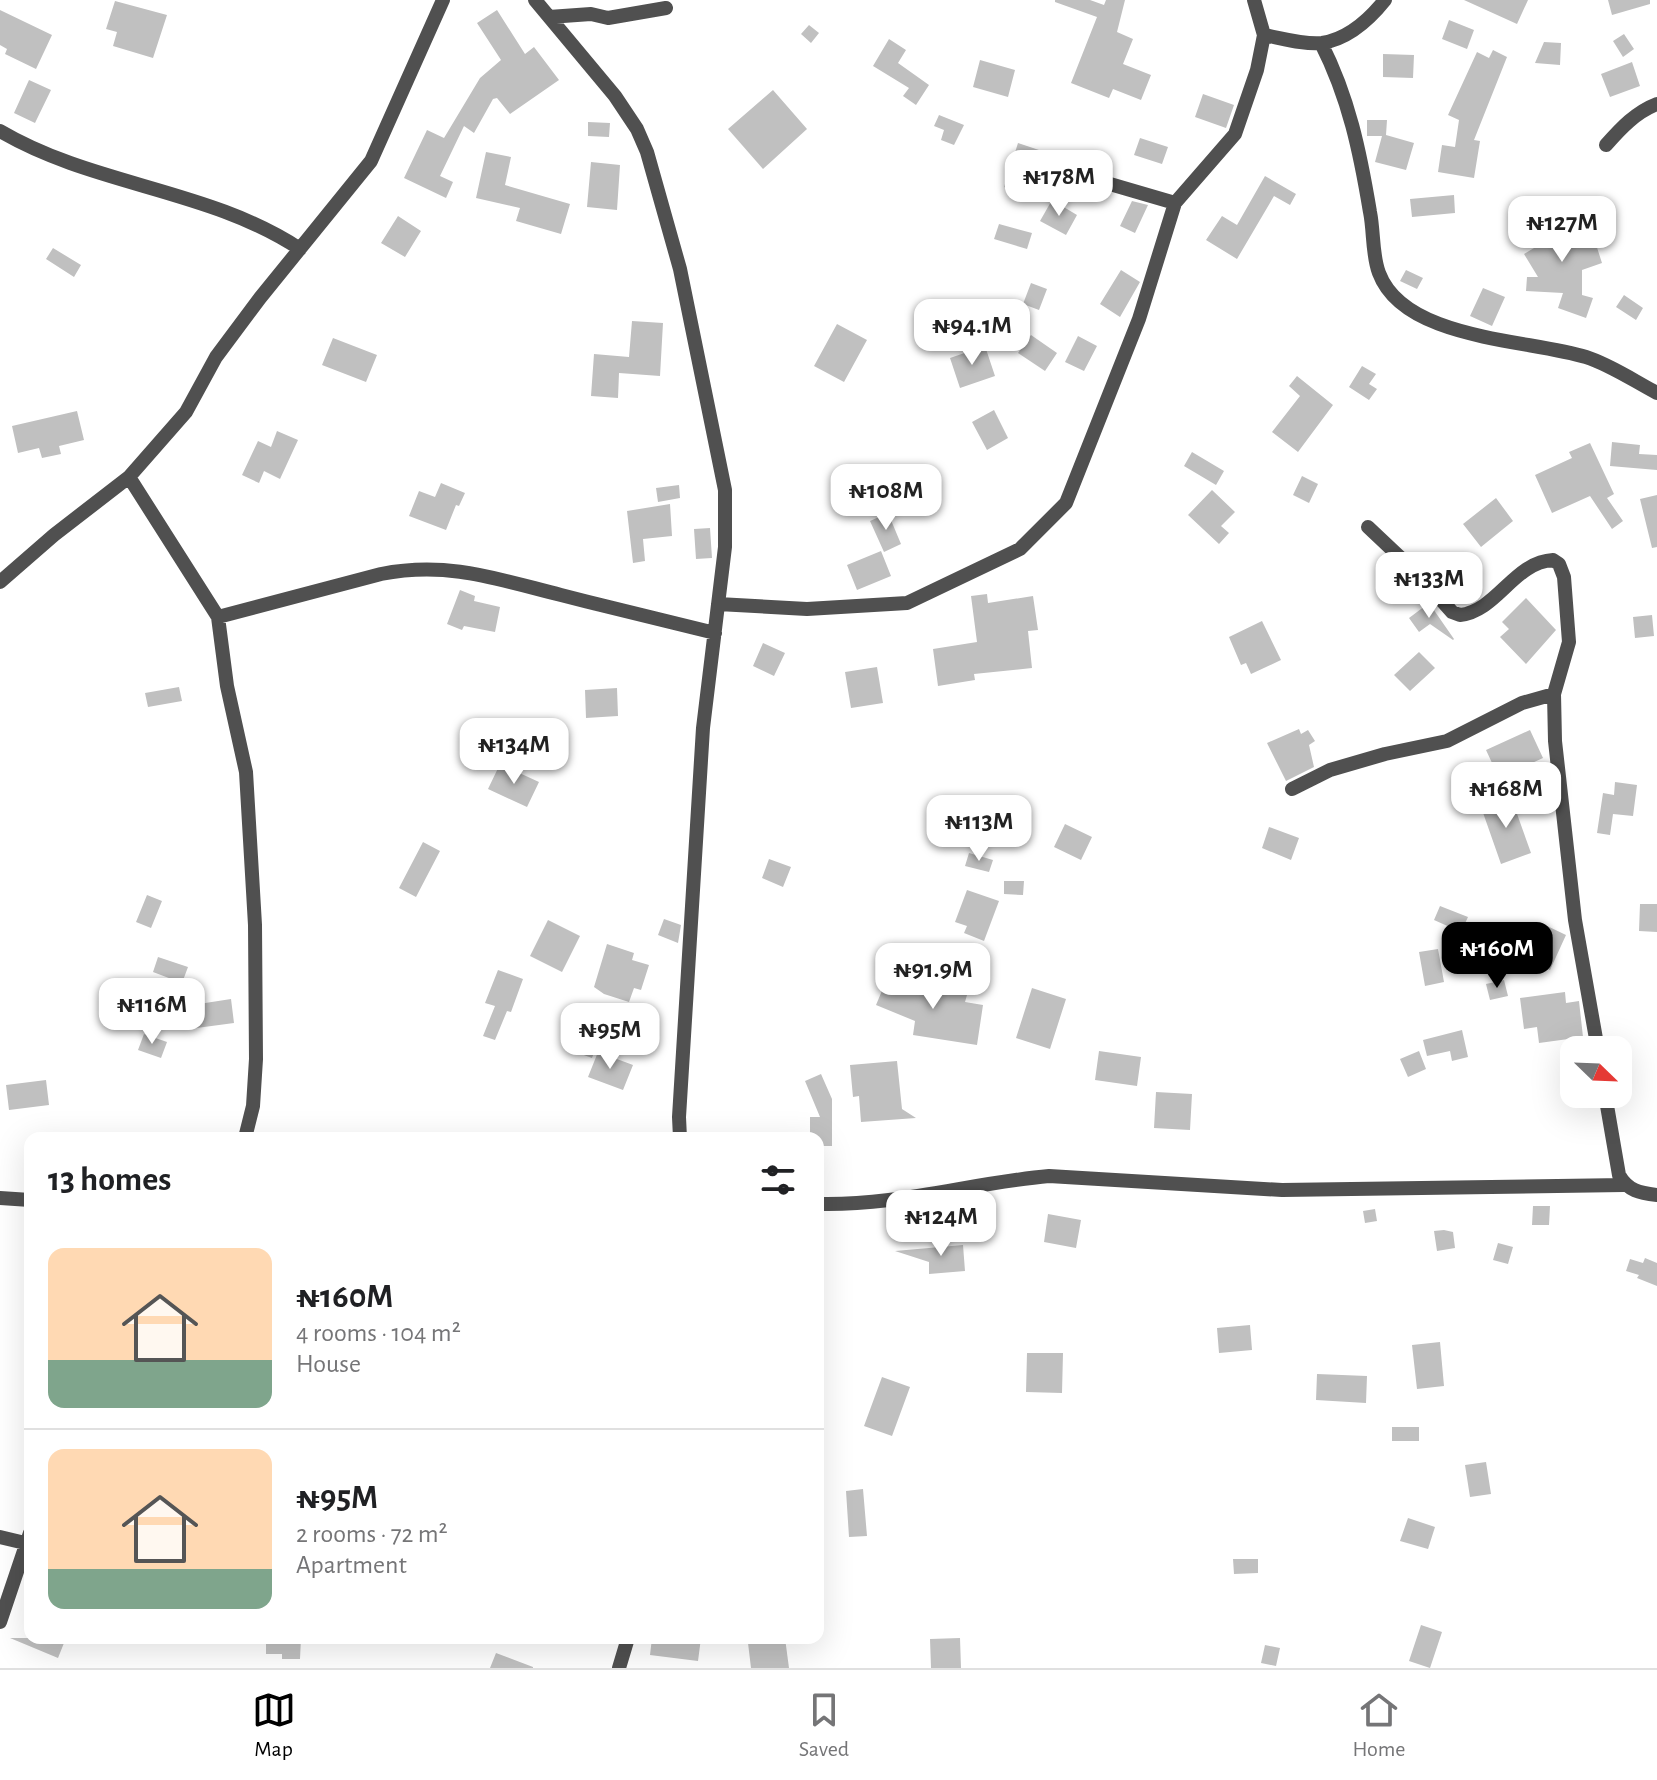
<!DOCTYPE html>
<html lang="en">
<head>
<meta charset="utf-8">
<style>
  body { margin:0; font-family:"Alegreya Sans",sans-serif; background:#f2f2f2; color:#202124; height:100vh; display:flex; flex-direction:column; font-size:30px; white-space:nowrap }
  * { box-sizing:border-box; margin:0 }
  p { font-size:26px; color:#757577 }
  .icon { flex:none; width:44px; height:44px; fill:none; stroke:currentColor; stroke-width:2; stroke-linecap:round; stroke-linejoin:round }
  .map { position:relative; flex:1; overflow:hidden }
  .side { position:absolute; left:24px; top:1132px; width:800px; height:512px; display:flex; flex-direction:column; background:#fff; border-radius:16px; box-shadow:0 8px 32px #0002 }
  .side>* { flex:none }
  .needle { width:52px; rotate:113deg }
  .buttons { position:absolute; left:1560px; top:1036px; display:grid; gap:16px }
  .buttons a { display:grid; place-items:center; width:72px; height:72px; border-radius:16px; background:#fff; box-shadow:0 8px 32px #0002; font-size:40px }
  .price { position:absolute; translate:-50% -68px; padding:0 18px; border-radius:16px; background:#fff; color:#222; font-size:26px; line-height:52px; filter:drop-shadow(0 2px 4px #0008) }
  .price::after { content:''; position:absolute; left:50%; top:48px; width:24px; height:18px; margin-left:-12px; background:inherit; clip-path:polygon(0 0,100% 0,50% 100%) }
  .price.current { background:#000; color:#fff }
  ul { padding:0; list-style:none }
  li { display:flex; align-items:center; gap:24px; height:200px; padding:0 24px }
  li+li { border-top:2px solid #e0e0e0 }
  li span { display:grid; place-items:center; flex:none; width:224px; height:160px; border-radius:16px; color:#555 }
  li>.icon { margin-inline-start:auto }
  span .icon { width:96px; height:96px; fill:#fffc; stroke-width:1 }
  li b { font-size:34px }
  h2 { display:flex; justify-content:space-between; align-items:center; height:96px; padding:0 24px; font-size:34px }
  .tabs { display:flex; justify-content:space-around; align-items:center; height:112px; border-top:2px solid #e0e0e0; background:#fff; font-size:22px; color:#757577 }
  .tabs a { display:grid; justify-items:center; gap:4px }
  .tabs .current { color:#000 }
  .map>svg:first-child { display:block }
</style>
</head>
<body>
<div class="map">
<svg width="1657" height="1668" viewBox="0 0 1657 1668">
  <rect width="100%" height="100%" fill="#fff"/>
  <path fill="#c0c0c0" d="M1055,0H1090L1104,5L1106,0H1125L1117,32L1133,39L1123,64L1151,75L1141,100L1113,89L1109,98L1071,83L1097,17L1055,2Z
    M1464,0H1528L1517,24Z
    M1608,0H1650V4L1612,15Z
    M115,1L167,15L153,58L113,46L117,32L106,29Z
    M0,10L52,35L36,69L5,54L7,49L0,45Z
    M497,10L525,54L534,47L559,80L510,114L497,98L493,99L474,133L464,126L440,176L453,182L446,198L404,178L427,130L444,138L480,78L501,60L477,23Z
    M1449,20L1474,30L1467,49L1442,39Z
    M809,25L819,33L811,43L801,34Z
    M1624,34L1634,49L1623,57L1613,41Z
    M889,39L906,50L898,63L929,85L916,105L903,96L909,88L873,66Z
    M1544,42L1561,43L1560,65L1535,63Z
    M1493,50L1507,57L1474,140L1480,141L1474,178L1438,172L1442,145L1455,147L1459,120L1448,115L1477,52L1489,58Z
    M1383,54L1414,55L1413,78L1383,77Z
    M980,60L1015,70L1008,97L973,87Z
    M1632,62L1640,86L1610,97L1601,74Z
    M29,80L51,90L35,123L14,113Z
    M773,90L807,129L763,169L728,129Z
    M1203,94L1234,105L1226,128L1195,117Z
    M939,115L964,125L954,145L941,140L944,130L934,126Z
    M1367,120H1387L1386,135L1414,143L1406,170L1375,162L1382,136H1367Z
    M588,122L610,123L609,137L588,136Z
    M1140,138L1168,147L1162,164L1134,155Z
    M1018,143L1045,152L1042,162L1051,165L1040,199L1004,187Z
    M486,152L511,157L505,185L570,204L561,234L516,221L520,208L476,198Z
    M591,162L620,165L617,210L587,207Z
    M1265,176L1296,194L1290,205L1274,196L1237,259L1206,240L1222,216L1237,225Z
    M1454,195L1455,213L1412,217L1410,199Z
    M1052,200L1077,215L1066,235L1040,221Z
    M1132,201L1148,205L1135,233L1120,226Z
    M1553,208L1567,241L1592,232L1602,263L1582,270V295L1593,298L1586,318L1558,308L1563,293L1526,291L1527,277H1538L1524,254L1544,242L1533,216Z
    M398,216L421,231L405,257L381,243Z
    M999,224L1032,233L1027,249L994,239Z
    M53,248L81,265L74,277L46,259Z
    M1121,270L1140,282L1120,317L1100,304Z
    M1406,270L1423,278L1417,289L1400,281Z
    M1031,283L1047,289L1039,310L1023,304Z
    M1483,288L1505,297L1492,326L1470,316Z
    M1624,295L1643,308L1636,320L1616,307Z
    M632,321L663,323L660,376L619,373L618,398L591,396L594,354L629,357Z
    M837,324L867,340L844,382L814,366Z
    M1031,335L1057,353L1045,371L1018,353Z
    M1078,336L1097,346L1084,371L1065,362Z
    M333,338L377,355L366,382L322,365Z
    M985,346L995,376L960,388L950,358Z
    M1362,366L1376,374L1369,384L1377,389L1369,400L1349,387Z
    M1297,376L1333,405L1298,452L1272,432L1300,396L1289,386Z
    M994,410L1008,438L987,450L972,422Z
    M77,411L84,440L59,446L61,454L42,458L39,448L18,453L12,426Z
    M277,431L298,440L280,479L264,471L259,483L242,475L258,441L271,447Z
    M1612,442L1640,445L1639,454L1657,455V470L1610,466Z
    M1590,443L1614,494L1607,498L1623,521L1612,529L1590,496L1552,513L1535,475L1572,458L1569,452Z
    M1192,452L1224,471L1216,485L1184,466Z
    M1302,476L1318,484L1309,503L1293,495Z
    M441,483L465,493L459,506L456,505L446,530L409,516L419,491L435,497Z
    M679,485L680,498L658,502L656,488Z
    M1212,490L1235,512L1221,526L1229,533L1219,544L1188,515Z
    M1657,495V547L1652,548L1640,499Z
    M1496,498L1513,521L1481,547L1463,524Z
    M670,504L672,536L643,539L645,561L633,563L627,511Z
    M888,513L901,544L884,552L870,521Z
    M710,528L712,558L696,559L694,529Z
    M881,551L891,576L857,590L847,565Z
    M460,590L475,596L474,601L500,607L495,632L464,626L462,630L447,624Z
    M987,594L988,603L1033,596L1038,630L1028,631L1032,668L974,674L975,680L938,686L933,649L977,642L971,596Z
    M1526,598L1556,630L1526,664L1500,637L1509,629L1502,622Z
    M1429,603L1454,639L1453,640L1430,624L1419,632L1409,618Z
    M1652,615L1654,636L1635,638L1633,617Z
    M1262,621L1281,660L1251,674L1246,663L1241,665L1229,637Z
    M763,643L785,653L774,676L753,666Z
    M1419,652L1435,668L1410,691L1394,675Z
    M877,667L883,703L851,708L845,672Z
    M179,687L182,701L148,707L145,693Z
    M617,688L618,716L586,718L585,690Z
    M1299,729L1301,734L1308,730L1315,741L1309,745L1314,767L1286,781L1267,743Z
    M1530,730L1543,758L1499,778L1486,750Z
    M500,764L539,782L527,807L488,789Z
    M1615,782L1637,785L1633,816L1613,814L1610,835L1597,833L1603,793L1614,795Z
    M1506,795L1514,812L1516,811L1531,853L1501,864L1481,807Z
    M1065,824L1092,837L1081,860L1054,847Z
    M1269,827L1299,838L1291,860L1262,848Z
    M423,842L440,851L416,897L399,888Z
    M969,853L993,860L989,872L965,866Z
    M769,859L791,867L783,887L762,878Z
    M1004,881H1024L1023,895L1004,894Z
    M967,890L999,901L984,941L964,933L967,926L955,922Z
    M147,895L162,901L151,928L136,922Z
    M1640,904H1657V932L1639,931Z
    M1440,906L1468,917L1461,932L1434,920Z
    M664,919L681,925L678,943L658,935Z
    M548,920L580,936L562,972L530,956Z
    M1543,924L1566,935L1550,970L1526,959Z
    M607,944L634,953L632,960L649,965L641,990L634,988L629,1002L604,994L594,987Z
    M1438,949L1444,982L1425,986L1419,952Z
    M158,957L188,967L182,983L153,972Z
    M498,970L523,979L511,1012L507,1011L495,1040L483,1036L495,1006L485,1003Z
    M889,974L923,988L967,995L965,1002L983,1005L977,1045L913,1035L915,1021L876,1005Z
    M1504,980L1508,996L1490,1000L1486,984Z
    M1032,988L1066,999L1050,1049L1016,1038Z
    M1565,992L1566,1003L1579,1001L1583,1037L1539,1043L1537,1027L1524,1029L1520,998Z
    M231,999L234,1023L189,1029L186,1006Z
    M588,1003L609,1011L592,1058L570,1050Z
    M1462,1030L1468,1057L1452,1061L1450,1051L1427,1056L1423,1040Z
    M144,1034L167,1042L161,1058L138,1050Z
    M1099,1051L1141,1057L1137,1086L1095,1080Z
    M1419,1051L1426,1069L1408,1077L1400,1059Z
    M598,1052L633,1065L623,1090L588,1077Z
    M897,1061L902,1109L916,1118L861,1122L859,1096L853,1097L850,1065Z
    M821,1074L832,1099V1146H818V1138H810V1117H820L805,1081Z
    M46,1080L49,1105L9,1110L6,1085Z
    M1156,1092L1192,1094L1190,1130L1154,1128Z
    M1533,1206H1550L1549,1225H1532Z
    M1375,1209L1377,1221L1365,1223L1363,1211Z
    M1048,1214L1081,1220L1076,1248L1044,1242Z
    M1444,1230L1453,1232L1455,1248L1437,1251L1434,1231Z
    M1498,1243L1513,1247L1508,1264L1493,1260Z
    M963,1245L965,1271L929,1274V1262L895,1251Z
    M1645,1258L1657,1263V1286L1637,1278L1639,1275L1626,1271L1630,1259L1643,1263Z
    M1250,1325L1252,1350L1219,1353L1217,1328Z
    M1440,1342L1444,1386L1417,1389L1412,1345Z
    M1027,1353H1063L1062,1393L1026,1392Z
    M1317,1374L1367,1376L1366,1403L1316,1400Z
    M882,1377L910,1387L892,1436L864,1426Z
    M1392,1427H1419V1441H1392Z
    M1486,1462L1491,1494L1470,1497L1465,1465Z
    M863,1489L867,1536L849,1537L846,1491Z
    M1408,1518L1435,1527L1428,1549L1400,1541Z
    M1233,1559H1258V1573L1234,1574Z
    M1421,1625L1442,1632L1430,1668L1409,1661Z
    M10,1638H66L58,1658Z
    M266,1638H301L300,1659H282V1654H266Z
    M652,1638H701L698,1661L650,1655Z
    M785,1638L789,1668H751L748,1643Z
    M960,1638L961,1668H931L930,1639Z
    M1265,1645L1280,1648L1276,1666L1261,1663Z
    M496,1653L533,1667V1668H490Z"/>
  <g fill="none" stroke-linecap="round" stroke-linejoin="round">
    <path stroke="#505050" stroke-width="14" d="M535,0L615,96L637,129L647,152L680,269L725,490V547L703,728L679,1117L680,1138
      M549,17L591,14L608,18L666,8
      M1264,35C1281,38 1304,45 1322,43C1348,39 1369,20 1385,0
      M1321,43C1349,98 1360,152 1370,212C1374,232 1372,255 1379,273C1404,340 1527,339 1586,357C1611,365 1634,381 1657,393
      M0,131C93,186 210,189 300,249
      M1606,145C1621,128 1636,112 1657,104
      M1062,170L1175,203
      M129,477L218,617L227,686L246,772L255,925L256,1059L253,1106L245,1138
      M1368,527L1421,577L1452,612L1460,615C1497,611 1514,562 1553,560L1559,564L1564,577L1569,642L1554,694L1555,741L1575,920L1598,1050
      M0,582L54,535L129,477L186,412L216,357L260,298L371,161L443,0
      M718,604L807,609L907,603L1020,549L1066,503L1139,319L1175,203L1235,134L1257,70L1264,35L1254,0
      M218,617L381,574C448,561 497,579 561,595C612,608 663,620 715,633
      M1292,789L1330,770L1385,754L1447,741L1522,703L1554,694
      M1605,1094L1619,1175C1628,1191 1640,1193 1657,1195
      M0,1198L30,1200
      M818,1204C897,1206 971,1183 1049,1176L1282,1190L1624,1185
      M0,1537L25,1543
      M0,1622L30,1533
      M619,1668L628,1638"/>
  </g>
</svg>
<div class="buttons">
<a><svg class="needle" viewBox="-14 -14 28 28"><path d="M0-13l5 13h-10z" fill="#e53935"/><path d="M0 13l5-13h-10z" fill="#757577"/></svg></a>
</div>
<b class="price" style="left:1059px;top:218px">₦178M</b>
<b class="price" style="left:1562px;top:264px">₦127M</b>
<b class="price" style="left:972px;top:367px">₦94.1M</b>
<b class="price" style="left:886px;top:532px">₦108M</b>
<b class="price" style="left:1429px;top:620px">₦133M</b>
<b class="price" style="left:514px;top:786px">₦134M</b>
<b class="price" style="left:1506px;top:830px">₦168M</b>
<b class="price" style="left:979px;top:863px">₦113M</b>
<b class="price current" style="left:1497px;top:990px">₦160M</b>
<b class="price" style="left:933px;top:1011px">₦91.9M</b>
<b class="price" style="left:152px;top:1046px">₦116M</b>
<b class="price" style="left:610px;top:1071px">₦95M</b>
<b class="price" style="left:941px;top:1258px">₦124M</b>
<section class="side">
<h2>13 homes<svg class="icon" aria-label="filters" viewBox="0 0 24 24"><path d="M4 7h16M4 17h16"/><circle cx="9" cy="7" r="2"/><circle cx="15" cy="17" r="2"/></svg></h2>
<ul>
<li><span style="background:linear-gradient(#ffd9b3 70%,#7fa58c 0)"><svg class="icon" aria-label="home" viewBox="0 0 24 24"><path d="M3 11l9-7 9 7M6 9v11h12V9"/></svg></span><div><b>₦160M</b><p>4 rooms · 104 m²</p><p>House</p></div></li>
<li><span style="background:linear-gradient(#ffd9b3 75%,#7fa58c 0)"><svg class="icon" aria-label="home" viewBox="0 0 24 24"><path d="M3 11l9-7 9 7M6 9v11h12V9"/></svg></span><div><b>₦95M</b><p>2 rooms · 72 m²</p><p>Apartment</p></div></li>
</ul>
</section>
</div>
<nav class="tabs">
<a class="current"><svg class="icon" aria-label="map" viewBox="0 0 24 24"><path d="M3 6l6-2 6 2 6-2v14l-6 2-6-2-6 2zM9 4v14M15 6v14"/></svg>Map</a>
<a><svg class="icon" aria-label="saved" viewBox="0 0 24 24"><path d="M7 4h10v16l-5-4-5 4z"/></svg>Saved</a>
<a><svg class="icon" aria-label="home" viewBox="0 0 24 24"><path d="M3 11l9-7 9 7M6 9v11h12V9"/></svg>Home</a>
</nav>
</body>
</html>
